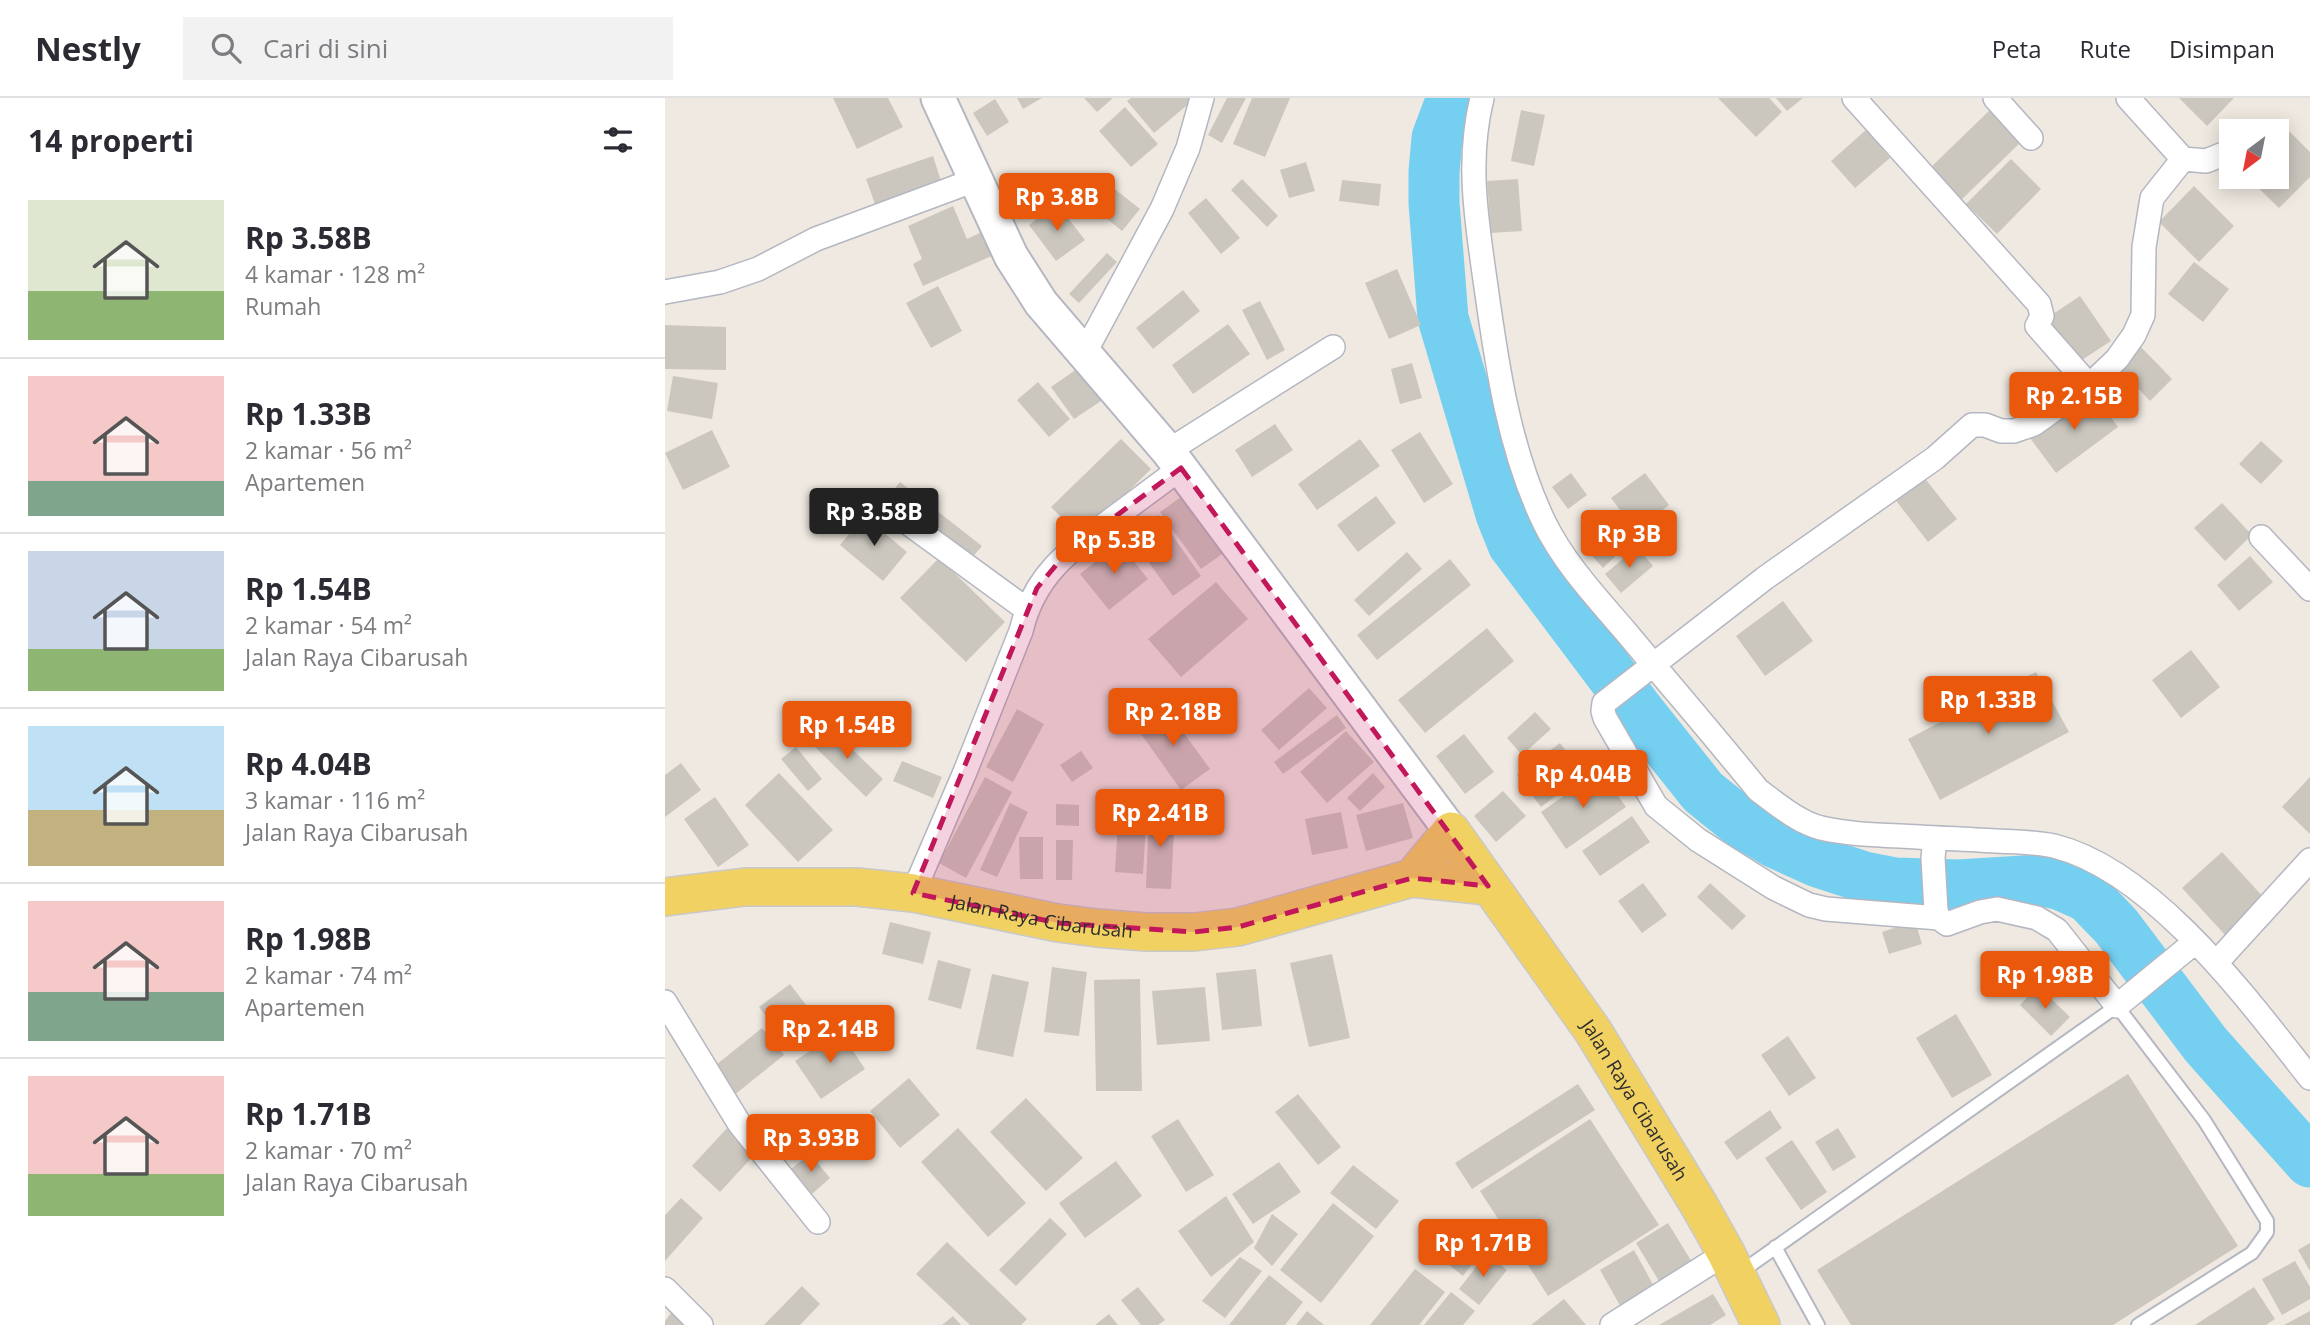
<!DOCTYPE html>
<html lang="id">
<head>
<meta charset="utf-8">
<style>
  body { margin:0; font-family:"Open Sans",sans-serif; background:#f2f2f3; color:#2b2b33; height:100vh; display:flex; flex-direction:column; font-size:26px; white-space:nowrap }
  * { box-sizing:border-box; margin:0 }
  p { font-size:23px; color:#7c7c81 }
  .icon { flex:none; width:38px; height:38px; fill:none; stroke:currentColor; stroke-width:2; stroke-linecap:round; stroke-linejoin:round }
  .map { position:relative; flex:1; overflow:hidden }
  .side { display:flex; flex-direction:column; background:#fff; width:665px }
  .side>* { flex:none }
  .needle { width:46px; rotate:212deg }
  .fabs { position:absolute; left:1554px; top:21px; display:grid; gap:14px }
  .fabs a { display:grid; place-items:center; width:70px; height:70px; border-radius:0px; background:#fff; box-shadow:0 4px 18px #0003; font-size:35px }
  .price { position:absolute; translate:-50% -60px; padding:0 16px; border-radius:7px; background:#ea580c; color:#fff; font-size:23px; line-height:46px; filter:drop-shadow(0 2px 4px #0008) }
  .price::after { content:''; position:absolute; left:50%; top:42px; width:21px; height:16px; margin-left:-10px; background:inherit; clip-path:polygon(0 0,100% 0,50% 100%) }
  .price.active { background:#222; color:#fff }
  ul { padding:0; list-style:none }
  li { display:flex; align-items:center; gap:21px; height:175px; padding:0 28px }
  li+li { border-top:2px solid #e1e1e2 }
  li span { display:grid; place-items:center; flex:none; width:196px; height:140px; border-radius:0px; color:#555 }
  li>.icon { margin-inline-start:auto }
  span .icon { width:84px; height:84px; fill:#fffc; stroke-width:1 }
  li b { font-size:30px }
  h2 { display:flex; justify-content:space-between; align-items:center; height:84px; padding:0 28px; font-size:30px }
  header { display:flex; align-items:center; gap:42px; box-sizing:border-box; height:98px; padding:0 35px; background:#fff; border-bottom:2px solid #e1e1e2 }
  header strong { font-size:33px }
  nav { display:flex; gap:38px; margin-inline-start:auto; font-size:24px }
  .search { width:490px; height:63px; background:#f2f2f3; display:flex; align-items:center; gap:18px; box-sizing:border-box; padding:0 24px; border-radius:0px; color:#7c7c81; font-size:26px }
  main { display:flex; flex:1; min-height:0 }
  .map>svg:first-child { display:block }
</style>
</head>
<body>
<header>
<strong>Nestly</strong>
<div class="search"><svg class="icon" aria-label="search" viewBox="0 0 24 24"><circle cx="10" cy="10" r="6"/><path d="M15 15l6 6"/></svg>Cari di sini</div>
<nav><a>Peta</a><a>Rute</a><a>Disimpan</a></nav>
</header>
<main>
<section class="side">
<h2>14 properti<svg class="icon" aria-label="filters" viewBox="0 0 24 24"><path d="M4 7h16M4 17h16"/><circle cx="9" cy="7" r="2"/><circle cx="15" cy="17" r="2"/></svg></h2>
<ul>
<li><span style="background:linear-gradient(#dfe7d0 65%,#8fb573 0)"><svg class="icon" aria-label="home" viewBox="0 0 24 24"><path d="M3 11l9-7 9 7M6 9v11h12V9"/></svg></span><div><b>Rp 3.58B</b><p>4 kamar · 128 m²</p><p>Rumah</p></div></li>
<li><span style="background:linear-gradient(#f6c9c9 75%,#7fa58c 0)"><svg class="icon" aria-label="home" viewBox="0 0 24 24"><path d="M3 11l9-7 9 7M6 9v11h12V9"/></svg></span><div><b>Rp 1.33B</b><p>2 kamar · 56 m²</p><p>Apartemen</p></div></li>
<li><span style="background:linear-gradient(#c9d6e8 70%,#8fb573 0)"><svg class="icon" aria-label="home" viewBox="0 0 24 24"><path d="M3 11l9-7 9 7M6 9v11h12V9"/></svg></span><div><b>Rp 1.54B</b><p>2 kamar · 54 m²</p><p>Jalan Raya Cibarusah</p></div></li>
<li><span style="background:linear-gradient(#bfe0f5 60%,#c2b280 0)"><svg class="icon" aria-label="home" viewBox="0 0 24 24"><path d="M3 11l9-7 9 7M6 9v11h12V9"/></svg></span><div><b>Rp 4.04B</b><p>3 kamar · 116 m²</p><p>Jalan Raya Cibarusah</p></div></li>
<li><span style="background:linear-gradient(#f6c9c9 65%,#7fa58c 0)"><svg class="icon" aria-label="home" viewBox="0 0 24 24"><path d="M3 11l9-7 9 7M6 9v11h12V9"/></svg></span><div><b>Rp 1.98B</b><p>2 kamar · 74 m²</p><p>Apartemen</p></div></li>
<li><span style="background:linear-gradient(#f6c9c9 70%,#8fb573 0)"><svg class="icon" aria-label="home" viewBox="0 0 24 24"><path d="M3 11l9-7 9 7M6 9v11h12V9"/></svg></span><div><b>Rp 1.71B</b><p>2 kamar · 70 m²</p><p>Jalan Raya Cibarusah</p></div></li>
</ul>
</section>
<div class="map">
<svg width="1645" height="1227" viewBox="0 0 1645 1227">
  <rect width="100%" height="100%" fill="#efe9e1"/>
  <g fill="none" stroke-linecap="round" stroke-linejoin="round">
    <path stroke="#75cff0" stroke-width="51" d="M787,0L772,40L769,74V105L778,220L836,416L848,446L972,611L1038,694L1074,723L1111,745L1153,764L1199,779L1230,785L1294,787L1375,782L1396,787L1423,799L1451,828L1541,947L1645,1064"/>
  </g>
  <path fill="#cbc7bf" d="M168,0H223L238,29L192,51Z
    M352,0H377L358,11Z
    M419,0H448L432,14Z
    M466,0H524L527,3L489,35L462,3Z
    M562,0H581L557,45L543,37Z
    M587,0H625L600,59L568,46Z
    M1053,0H1104L1117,14L1091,39Z
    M1111,0H1138L1122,13Z
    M1514,0H1569L1542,28Z
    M330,1L344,24L322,38L308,15Z
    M460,9L493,46L466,69L434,33Z
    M1326,11L1357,43L1295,103L1264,71Z
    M856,12L880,17L869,68L846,63Z
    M1619,28L1645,54V79L1614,110L1582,79H1612V35Z
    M1201,32L1225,60L1190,90L1166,63Z
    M268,58L276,83L210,106L201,81Z
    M1346,61L1376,91L1332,136L1301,106Z
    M641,64L650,93L624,100L615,72Z
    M432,77L475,111L457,133L415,99Z
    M577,81L613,118L602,129L566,92Z
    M853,81L857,133L826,135L822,83Z
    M677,82L716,86L714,108L674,103Z
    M1529,88L1569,128L1534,164L1494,124Z
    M541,100L575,140L556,156L523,115Z
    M392,106L420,142L391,163L364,127Z
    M288,108L302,141L319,133L329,157L258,188L248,166L257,161L243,128Z
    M442,155L452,164L414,205L404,196Z
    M1529,164L1564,191L1538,224L1503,196Z
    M732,171L756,227L724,241L700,185Z
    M273,188L297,233L266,250L241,205Z
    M518,192L535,213L488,251L471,230Z
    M1415,198L1446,243L1409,267L1379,222Z
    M595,203L620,252L602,262L577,212Z
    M563,226L585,256L528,296L507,267Z
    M0,227L61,229V272L0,271Z
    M1474,247L1507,281L1485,303L1452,268Z
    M747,265L757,300L735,306L726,271Z
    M419,266L442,299L409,321L386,289Z
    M8,278L53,285L47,321L2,313Z
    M373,284L405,321L384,339L352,302Z
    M1427,294L1453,329L1391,375L1365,340Z
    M610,326L628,352L587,379L570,352Z
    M47,332L65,369L18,392L0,355Z
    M755,334L788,386L759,405L726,352Z
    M456,341L486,371L416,440L386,409Z
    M695,341L715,368L652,412L633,386Z
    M1596,343L1618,363L1596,386L1574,366Z
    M906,375L922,397L903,411L887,389Z
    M980,375L1004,407L971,433L946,400Z
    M1258,378L1292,421L1263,444L1229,400Z
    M235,384L317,448L305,462L224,398Z
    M519,397L560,454L536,471L495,414Z
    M711,398L731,425L693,454L672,427Z
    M1557,405L1587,437L1560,463L1529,430Z
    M493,417L536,478L508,498L464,437Z
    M199,418L242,454L218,483L175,447Z
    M941,426L961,448L938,470L918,448Z
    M454,445L483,481L444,512L415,476Z
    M972,449L988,468L956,495L940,476Z
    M742,454L757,471L704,518L689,502Z
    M1585,458L1608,484L1574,513L1552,487Z
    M274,460L340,524L301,564L235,500Z
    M785,461L806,487L712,562L692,537Z
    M551,484L583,521L516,579L483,541Z
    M1118,503L1148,543L1100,578L1071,538Z
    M822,530L849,563L760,635L733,602Z
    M1526,552L1555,589L1516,620L1487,582Z
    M1371,574L1404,634L1275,702L1243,641Z
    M644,590L662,610L614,652L596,632Z
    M500,609L545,671L516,692L471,629Z
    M352,611L379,626L348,684L321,669Z
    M870,614L886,631L857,657L842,640Z
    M672,617L681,630L618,676L609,664Z
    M163,628L218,681L201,699L146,645Z
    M681,633L709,664L662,705L635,674Z
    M799,636L829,674L800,696L771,658Z
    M895,645L919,677L876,709L852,677Z
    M131,649L157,681L143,693L116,661Z
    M416,653L428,670L407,684L395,667Z
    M237,663L277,679L268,700L228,683Z
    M16,665L36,692L0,719V677Z
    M935,673L961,709L901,751L876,714Z
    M114,675L168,732L133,764L80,707Z
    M708,675L720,689L695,713L682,700Z
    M320,679L347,694L301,780L274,765Z
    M1645,679V736L1617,709Z
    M838,693L861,718L831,744L809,718Z
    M50,699L84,747L53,769L19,721Z
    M345,705L363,714L332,779L315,772Z
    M738,705L748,740L701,753L691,717Z
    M391,706L414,707V728L391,727Z
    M454,708L482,710L478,776L450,774Z
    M484,711L510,713L506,791L481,790Z
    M676,714L683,750L647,757L640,721Z
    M967,718L985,744L935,778L917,753Z
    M354,739H378V781H355Z
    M391,742H408L407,782H391Z
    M1557,754L1601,802L1561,838L1517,790Z
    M978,785L1002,817L977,835L953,803Z
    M1045,785L1081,818L1067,832L1032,799Z
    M1250,823L1257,846L1224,856L1217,834Z
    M225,824L266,834L258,866L217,856Z
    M667,856L685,940L644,949L625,865Z
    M273,862L306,871L296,911L263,902Z
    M387,869L422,874L414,938L379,934Z
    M591,871L597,928L557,932L551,875Z
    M327,876L364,884L348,959L311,951Z
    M475,881L477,993H431L429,882Z
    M125,886L151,920L120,944L94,909Z
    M1373,888L1405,919L1386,938L1355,907Z
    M540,889L545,943L492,947L487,893Z
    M1291,916L1327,977L1287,1000L1251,940Z
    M97,930L119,957L68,998L46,971Z
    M175,933L200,971L156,1001L130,963Z
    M1123,938L1151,980L1124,998L1096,957Z
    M1463,976L1573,1148L1448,1227H1186L1152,1172Z
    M244,980L275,1017L235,1050L205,1013Z
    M913,986L930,1012L807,1091L790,1065Z
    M633,996L676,1049L653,1067L610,1014Z
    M361,1000L418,1060L381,1093L325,1034Z
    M1105,1012L1117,1030L1072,1062L1059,1044Z
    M513,1021L549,1077L521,1094L486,1038Z
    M925,1021L994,1127L883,1198L815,1093Z
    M63,1029L91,1055L55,1094L27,1068Z
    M293,1030L361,1105L323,1139L256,1064Z
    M1173,1030L1191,1059L1168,1073L1150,1044Z
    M1127,1042L1162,1094L1136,1112L1100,1060Z
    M145,1056L165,1080L147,1096L126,1071Z
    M451,1063L477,1098L420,1140L394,1105Z
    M614,1064L636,1094L588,1126L567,1096Z
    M688,1067L734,1103L711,1131L665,1095Z
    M561,1098L589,1144L546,1179L513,1133Z
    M16,1100L38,1120L0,1163V1117Z
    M668,1105L709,1138L656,1205L615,1172Z
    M607,1116L633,1136L607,1168L589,1150Z
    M385,1120L402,1136L351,1188L334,1172Z
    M1003,1125L1030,1169L997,1188L971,1145Z
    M788,1128L818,1152L798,1178L768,1154Z
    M282,1144L362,1221L356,1227H305L251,1176Z
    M1645,1145V1173L1633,1152Z
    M969,1152L991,1192L957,1211L935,1172Z
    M822,1155L842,1172L814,1207L794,1191Z
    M575,1159L597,1173L560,1220L537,1203Z
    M1630,1163L1645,1189V1201L1617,1217L1597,1181Z
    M750,1171L780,1194L754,1227H705Z
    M604,1177L638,1204L620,1227H564Z
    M137,1188L155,1206L135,1227H99Z
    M473,1189L500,1222L493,1227H476L456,1202Z
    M1589,1189L1610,1221L1601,1227H1530Z
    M786,1194L810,1213L798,1227H759Z
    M1048,1196L1061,1217L1045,1227H994Z
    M899,1201L921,1227H866Z
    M642,1213L659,1227H631Z
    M1645,1213V1227H1619Z
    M6,1215L21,1227H0V1223Z
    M444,1216L453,1227H430Z
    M288,1218L296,1227H277Z"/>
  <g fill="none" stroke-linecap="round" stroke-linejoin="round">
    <defs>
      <path id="lane" d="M1110,1149L1153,1227
        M1073,1176L1452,908L1539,1022L1602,1123V1134L1587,1155L1473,1227"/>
      <path id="street" d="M817,0C801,65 812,124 821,189C832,268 844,351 879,424C899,465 931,499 961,534C1005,587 1050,639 1093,692C1112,706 1133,724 1156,730C1182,736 1209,737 1235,738C1267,740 1299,741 1331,743C1350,744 1371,744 1389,748C1489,773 1583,902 1645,980
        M1189,0L1374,206L1377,218L1372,228L1423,286
        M1330,0L1366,40
        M1463,0L1518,61
        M0,194L55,184L93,171L151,141L310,82
        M419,256L497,111L523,50L537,0
        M503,353L668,249
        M217,406L361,511
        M1596,439L1645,491
        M1270,740L1268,760L1271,813L1274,820L1282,826L1315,814L1332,811L1372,820L1392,832L1452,908L1530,844
        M248,795L300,674L356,533C369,478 402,454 446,422C469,405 492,388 516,370
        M1274,820L1161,811L1144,807L1109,790L1033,742L991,708L940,620L938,613L939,605L1100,480L1270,360L1307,327H1320L1336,333H1349L1369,326L1430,282L1452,261L1469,237L1478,217L1479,149L1487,100L1518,61L1541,63L1566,53
        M1551,865L1645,762
        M0,904L74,1025L153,1124
        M0,1191L36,1227
        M947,1227L1061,1155"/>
      <path id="secondary" d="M273,0L346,158L376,205L503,353L786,733"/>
      <g id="primary">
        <path id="s1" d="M747,780L786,733L928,933L1034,1107L1061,1155L1096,1227"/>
        <path id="s2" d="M0,799L80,789H192L248,795L393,825L432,830L481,834H529L573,829L747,780L823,788"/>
      </g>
    </defs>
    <use href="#lane" stroke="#b4b7c1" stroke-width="16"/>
    <use href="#street" stroke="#b4b7c1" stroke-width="26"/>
    <use href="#secondary" stroke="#b4b7c1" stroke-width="37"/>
    <use href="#primary" stroke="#c9c9c9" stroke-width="40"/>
    <use href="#lane" stroke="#fff" stroke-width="12"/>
    <use href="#street" stroke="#fff" stroke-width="23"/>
    <use href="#secondary" stroke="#fff" stroke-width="33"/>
    <use href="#primary" stroke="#f2d163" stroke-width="37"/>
  </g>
  <path fill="#c2185b" fill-opacity="0.2" stroke="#c2185b" stroke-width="5" stroke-dasharray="14 9" stroke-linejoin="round" d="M516,370L823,788L747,780L573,829L529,834L393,825L248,795L372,490L402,454Z"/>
  <g text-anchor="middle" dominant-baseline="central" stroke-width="5" stroke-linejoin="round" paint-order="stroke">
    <g font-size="19" fill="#2e2e2e" stroke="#fff">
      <text stroke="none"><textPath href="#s2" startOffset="380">Jalan Raya Cibarusah</textPath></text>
      <text stroke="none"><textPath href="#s1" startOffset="387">Jalan Raya Cibarusah</textPath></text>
    </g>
  </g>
</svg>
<div class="fabs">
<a><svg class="needle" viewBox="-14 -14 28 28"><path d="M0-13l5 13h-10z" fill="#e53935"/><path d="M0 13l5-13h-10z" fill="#7c7c81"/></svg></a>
</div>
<b class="price" style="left:392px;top:135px">Rp 3.8B</b>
<b class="price" style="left:1409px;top:334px">Rp 2.15B</b>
<b class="price active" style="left:209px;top:450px">Rp 3.58B</b>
<b class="price" style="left:964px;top:472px">Rp 3B</b>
<b class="price" style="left:449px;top:478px">Rp 5.3B</b>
<b class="price" style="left:1323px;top:638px">Rp 1.33B</b>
<b class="price" style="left:508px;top:650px">Rp 2.18B</b>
<b class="price" style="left:182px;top:663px">Rp 1.54B</b>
<b class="price" style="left:918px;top:712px">Rp 4.04B</b>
<b class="price" style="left:495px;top:751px">Rp 2.41B</b>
<b class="price" style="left:1380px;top:913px">Rp 1.98B</b>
<b class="price" style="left:165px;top:967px">Rp 2.14B</b>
<b class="price" style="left:146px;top:1076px">Rp 3.93B</b>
<b class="price" style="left:818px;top:1181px">Rp 1.71B</b>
</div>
</main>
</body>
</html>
